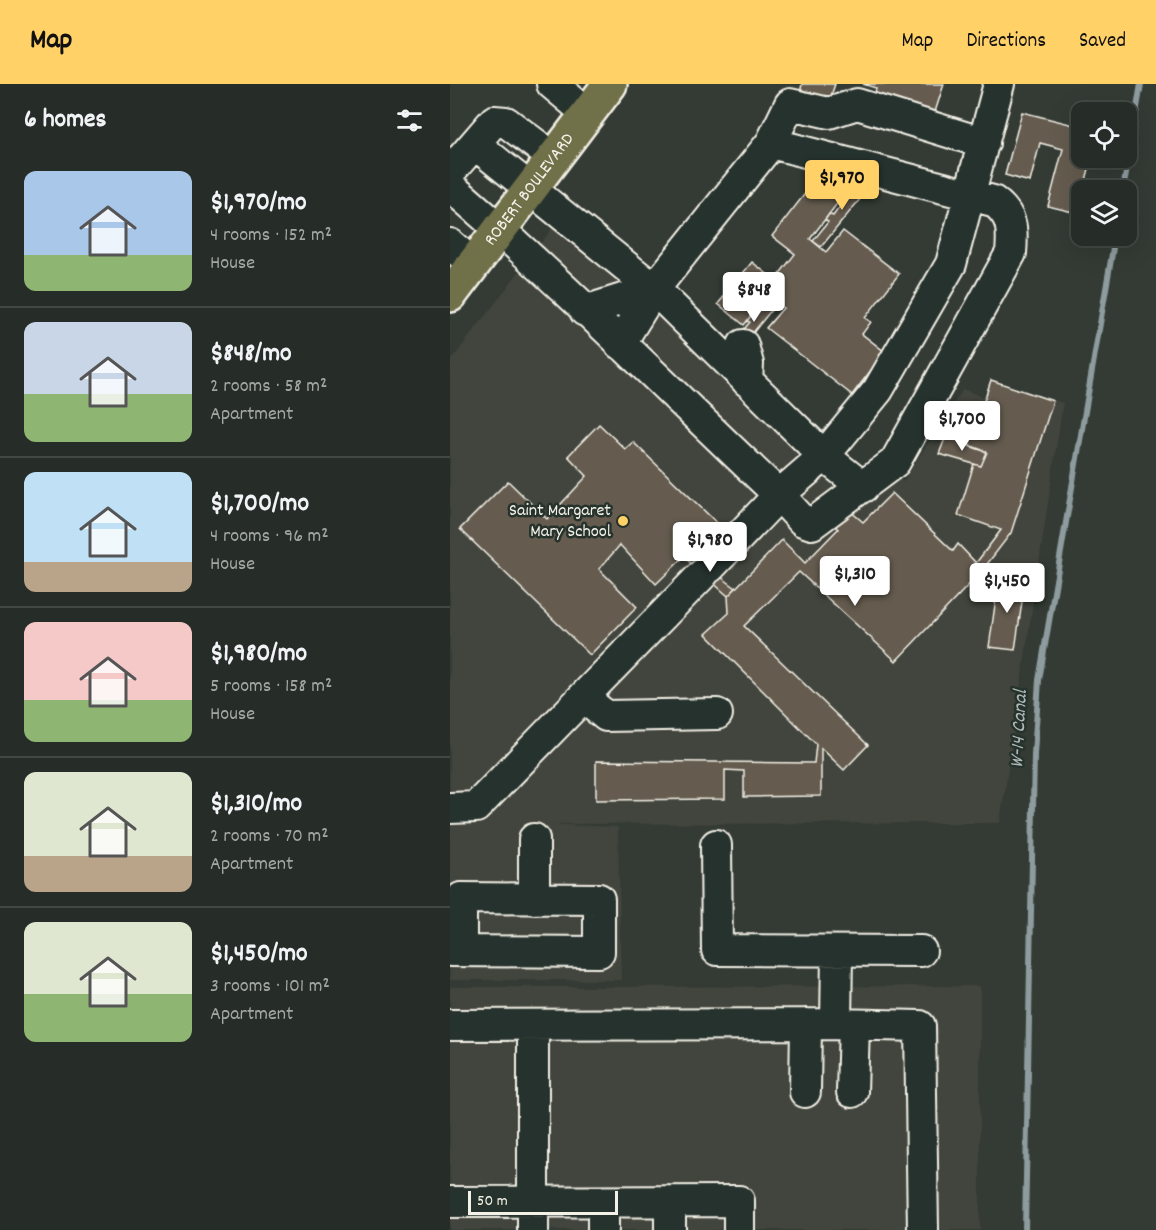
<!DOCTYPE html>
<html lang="en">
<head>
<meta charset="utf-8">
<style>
  body { margin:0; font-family:Dekko,sans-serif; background:#323833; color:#f1f3f6; height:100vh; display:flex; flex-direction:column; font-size:22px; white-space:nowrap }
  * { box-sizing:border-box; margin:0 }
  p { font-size:20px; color:#a4a7a7 }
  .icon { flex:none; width:33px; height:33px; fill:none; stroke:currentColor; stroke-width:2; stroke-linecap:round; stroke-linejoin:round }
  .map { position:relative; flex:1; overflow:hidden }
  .sheet { display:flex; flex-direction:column; background:#262c27; width:450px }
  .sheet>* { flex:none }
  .buttons { position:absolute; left:621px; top:18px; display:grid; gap:12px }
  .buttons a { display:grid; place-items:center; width:66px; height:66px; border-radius:12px; background:#262c27; box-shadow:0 6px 24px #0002,0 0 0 2px #424844; font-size:30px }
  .scale { position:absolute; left:18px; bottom:15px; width:150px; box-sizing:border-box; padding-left:6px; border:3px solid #f4f1e8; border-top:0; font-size:16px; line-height:21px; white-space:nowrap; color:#f4f1e8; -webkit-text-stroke:4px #26332d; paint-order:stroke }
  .price { position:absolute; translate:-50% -51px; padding:0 14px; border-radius:6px; background:#fff; color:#222; font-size:20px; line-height:39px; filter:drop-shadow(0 2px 3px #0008) }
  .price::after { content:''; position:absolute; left:50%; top:36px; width:18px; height:14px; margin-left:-9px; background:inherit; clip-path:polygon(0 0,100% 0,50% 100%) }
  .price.current { background:#ffd166; color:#111 }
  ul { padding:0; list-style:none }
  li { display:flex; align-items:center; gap:18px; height:150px; padding:0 24px }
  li+li { border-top:2px solid #424844 }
  li span { display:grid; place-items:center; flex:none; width:168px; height:120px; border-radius:12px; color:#555 }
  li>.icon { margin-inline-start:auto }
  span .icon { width:72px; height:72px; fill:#fffc; stroke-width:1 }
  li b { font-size:26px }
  h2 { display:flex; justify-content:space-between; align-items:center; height:72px; padding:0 24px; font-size:26px }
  header { display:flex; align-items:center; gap:36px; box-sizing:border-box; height:84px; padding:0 30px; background:#ffd166; color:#111 }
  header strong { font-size:28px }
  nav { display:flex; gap:33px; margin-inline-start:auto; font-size:21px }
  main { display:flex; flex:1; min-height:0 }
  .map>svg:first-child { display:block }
</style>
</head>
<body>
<header>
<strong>Map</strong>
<nav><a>Map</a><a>Directions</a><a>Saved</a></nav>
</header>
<main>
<section class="sheet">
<h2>6 homes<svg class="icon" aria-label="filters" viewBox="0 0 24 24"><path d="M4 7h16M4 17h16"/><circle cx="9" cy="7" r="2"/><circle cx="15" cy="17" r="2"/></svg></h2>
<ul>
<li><span style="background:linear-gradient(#a9c7e8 70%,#8fb573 0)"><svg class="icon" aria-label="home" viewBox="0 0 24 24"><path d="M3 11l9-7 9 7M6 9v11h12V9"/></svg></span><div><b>$1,970/mo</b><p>4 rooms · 152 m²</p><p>House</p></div></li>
<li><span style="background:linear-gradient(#c9d6e8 60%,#8fb573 0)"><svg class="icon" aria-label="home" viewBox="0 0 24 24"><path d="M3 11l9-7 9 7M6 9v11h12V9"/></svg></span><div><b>$848/mo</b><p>2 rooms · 58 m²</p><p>Apartment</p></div></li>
<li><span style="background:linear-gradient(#bfe0f5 75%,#b9a48a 0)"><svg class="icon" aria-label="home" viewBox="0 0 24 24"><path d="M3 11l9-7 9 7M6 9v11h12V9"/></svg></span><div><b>$1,700/mo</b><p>4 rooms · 96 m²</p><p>House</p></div></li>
<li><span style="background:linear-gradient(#f6c9c9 65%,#8fb573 0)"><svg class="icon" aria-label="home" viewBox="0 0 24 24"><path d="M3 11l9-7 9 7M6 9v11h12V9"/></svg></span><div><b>$1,980/mo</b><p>5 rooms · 158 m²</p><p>House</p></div></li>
<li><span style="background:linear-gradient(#dfe7d0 70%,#b9a48a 0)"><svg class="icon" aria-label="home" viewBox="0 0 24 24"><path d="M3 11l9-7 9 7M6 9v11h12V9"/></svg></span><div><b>$1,310/mo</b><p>2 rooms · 70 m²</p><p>Apartment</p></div></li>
<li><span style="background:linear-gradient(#dfe7d0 60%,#8fb573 0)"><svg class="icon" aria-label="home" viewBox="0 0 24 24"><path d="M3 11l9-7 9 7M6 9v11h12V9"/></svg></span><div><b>$1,450/mo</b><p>3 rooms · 101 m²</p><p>Apartment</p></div></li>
</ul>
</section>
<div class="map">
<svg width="706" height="1146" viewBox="0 0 706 1146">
  <rect width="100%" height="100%" fill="#333b34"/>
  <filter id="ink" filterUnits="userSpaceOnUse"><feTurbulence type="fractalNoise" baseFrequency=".0167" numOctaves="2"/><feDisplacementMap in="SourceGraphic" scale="12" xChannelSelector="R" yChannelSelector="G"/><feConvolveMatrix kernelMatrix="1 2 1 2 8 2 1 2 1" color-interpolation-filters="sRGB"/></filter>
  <g filter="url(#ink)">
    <path fill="#42453c" d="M120,121L426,406L445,390L453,398L513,305L535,314L541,296L613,319L550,739L83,740L168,743L171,896H0V278Z
      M530,902V1146H0V903Z"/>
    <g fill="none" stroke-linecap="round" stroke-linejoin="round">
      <path stroke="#8e9c9f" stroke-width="6" d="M673,106L691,0
        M575,1146L584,670L589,596L665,152"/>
    </g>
    <path fill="#655b4f" stroke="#f4f1e8" stroke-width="1.5" d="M352,0H385L379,18L350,9Z
      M413,0H494L485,28L425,10L426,4Z
      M572,28L632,43V74H642L627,129L598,122L613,65L590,59L580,98L555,91Z
      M405,91L415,94L411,114L371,163L363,157L378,138L375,136L379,130L383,132L400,109Z
      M368,93L393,112L360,155L376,168L393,147L449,190L415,234L421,238L412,250L435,268L402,311L316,244L333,224L317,211L294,241L268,220L302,178L325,196L345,170L322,152Z
      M320,213L327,219L293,261L278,264L300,238L297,237L301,231L304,234Z
      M541,296L603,317L561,449L531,488L446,577L349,488L294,542L418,661L394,686L371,664V712L294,713V687L275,686V715L146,716V677L364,679L366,660L256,550L279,529L278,512L332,456L355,479L388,445L385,442L399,426L413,438L442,409L503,467L508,460L526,479L551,446L508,431L524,380L531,382L537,368L519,362Z
      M149,340L175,365L183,358L268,440L206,500L170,461L149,485L187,523L140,571L10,445L58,397L97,435L137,392L118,372Z
      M496,352L537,368L531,382L489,370Z
      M242,466L267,490L286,504L278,512L235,474Z
      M549,493L575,497L565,566L539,563Z"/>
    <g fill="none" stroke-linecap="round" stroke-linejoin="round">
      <defs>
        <path id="minor" d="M102,0L138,30
          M321,59L340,20L379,29L407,20L534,59
          M25,60L204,205L374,372L413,403
          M0,88L44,37L56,38L104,74
          M0,102C114,200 220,308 329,411L353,437L362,440L445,378L561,169C563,146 563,131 543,117L321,59L204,205L170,260
          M0,160L23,180
          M135,227L204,205
          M293,261L298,280L297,297
          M260,483L329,411L374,372L428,306L501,180L549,0
          M133,613L156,632L267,630
          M0,724L26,723L253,490
          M84,755V815
          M266,761L267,866L471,867
          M0,867L149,868V815L11,814V867
          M387,867L386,940L470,942L473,1146
          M0,941L386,940
          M83,941V1146
          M355,1008L356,940
          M402,1008L404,941
          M0,1118L289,1117V1146
          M153,1118V1146
          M220,1118V1146"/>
        <g id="major">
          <path id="s1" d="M0,211L160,0"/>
        </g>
      </defs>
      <use href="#minor" stroke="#f4f1e8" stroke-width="34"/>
      <use href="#major" stroke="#f4f1e8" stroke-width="38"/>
      <use href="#minor" stroke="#26332d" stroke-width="30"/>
      <use href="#major" stroke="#70704a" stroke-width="33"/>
    </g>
  </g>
  <circle fill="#ffd166" stroke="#26332d" stroke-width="2" cx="173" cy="437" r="6"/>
  <g text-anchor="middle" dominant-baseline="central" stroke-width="5" stroke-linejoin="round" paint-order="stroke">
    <g font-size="18" fill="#f4f1e8" stroke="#26332d">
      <text stroke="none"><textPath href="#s1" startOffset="132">ROBERT BOULEVARD</textPath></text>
    </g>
    <g font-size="18" fill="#f4f1e8" stroke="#26332d" text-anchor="end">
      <text x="161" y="427">Saint Margaret<tspan x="161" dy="21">Mary School</tspan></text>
    </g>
    <g font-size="20" font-style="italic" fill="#b0b9b8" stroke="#26332d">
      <text transform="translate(570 645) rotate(-87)">W-14 Canal</text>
    </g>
  </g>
</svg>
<div class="buttons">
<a><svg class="icon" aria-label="locate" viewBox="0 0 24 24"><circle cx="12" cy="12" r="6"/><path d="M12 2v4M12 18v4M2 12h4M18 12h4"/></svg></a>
<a><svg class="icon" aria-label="layers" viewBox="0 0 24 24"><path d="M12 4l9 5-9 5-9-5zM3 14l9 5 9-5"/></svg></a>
</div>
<div class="scale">50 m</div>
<b class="price current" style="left:392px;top:127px">$1,970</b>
<b class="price" style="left:304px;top:239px">$848</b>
<b class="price" style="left:512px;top:368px">$1,700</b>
<b class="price" style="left:260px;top:489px">$1,980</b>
<b class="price" style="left:405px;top:523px">$1,310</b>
<b class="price" style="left:557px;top:530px">$1,450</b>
</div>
</main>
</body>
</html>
